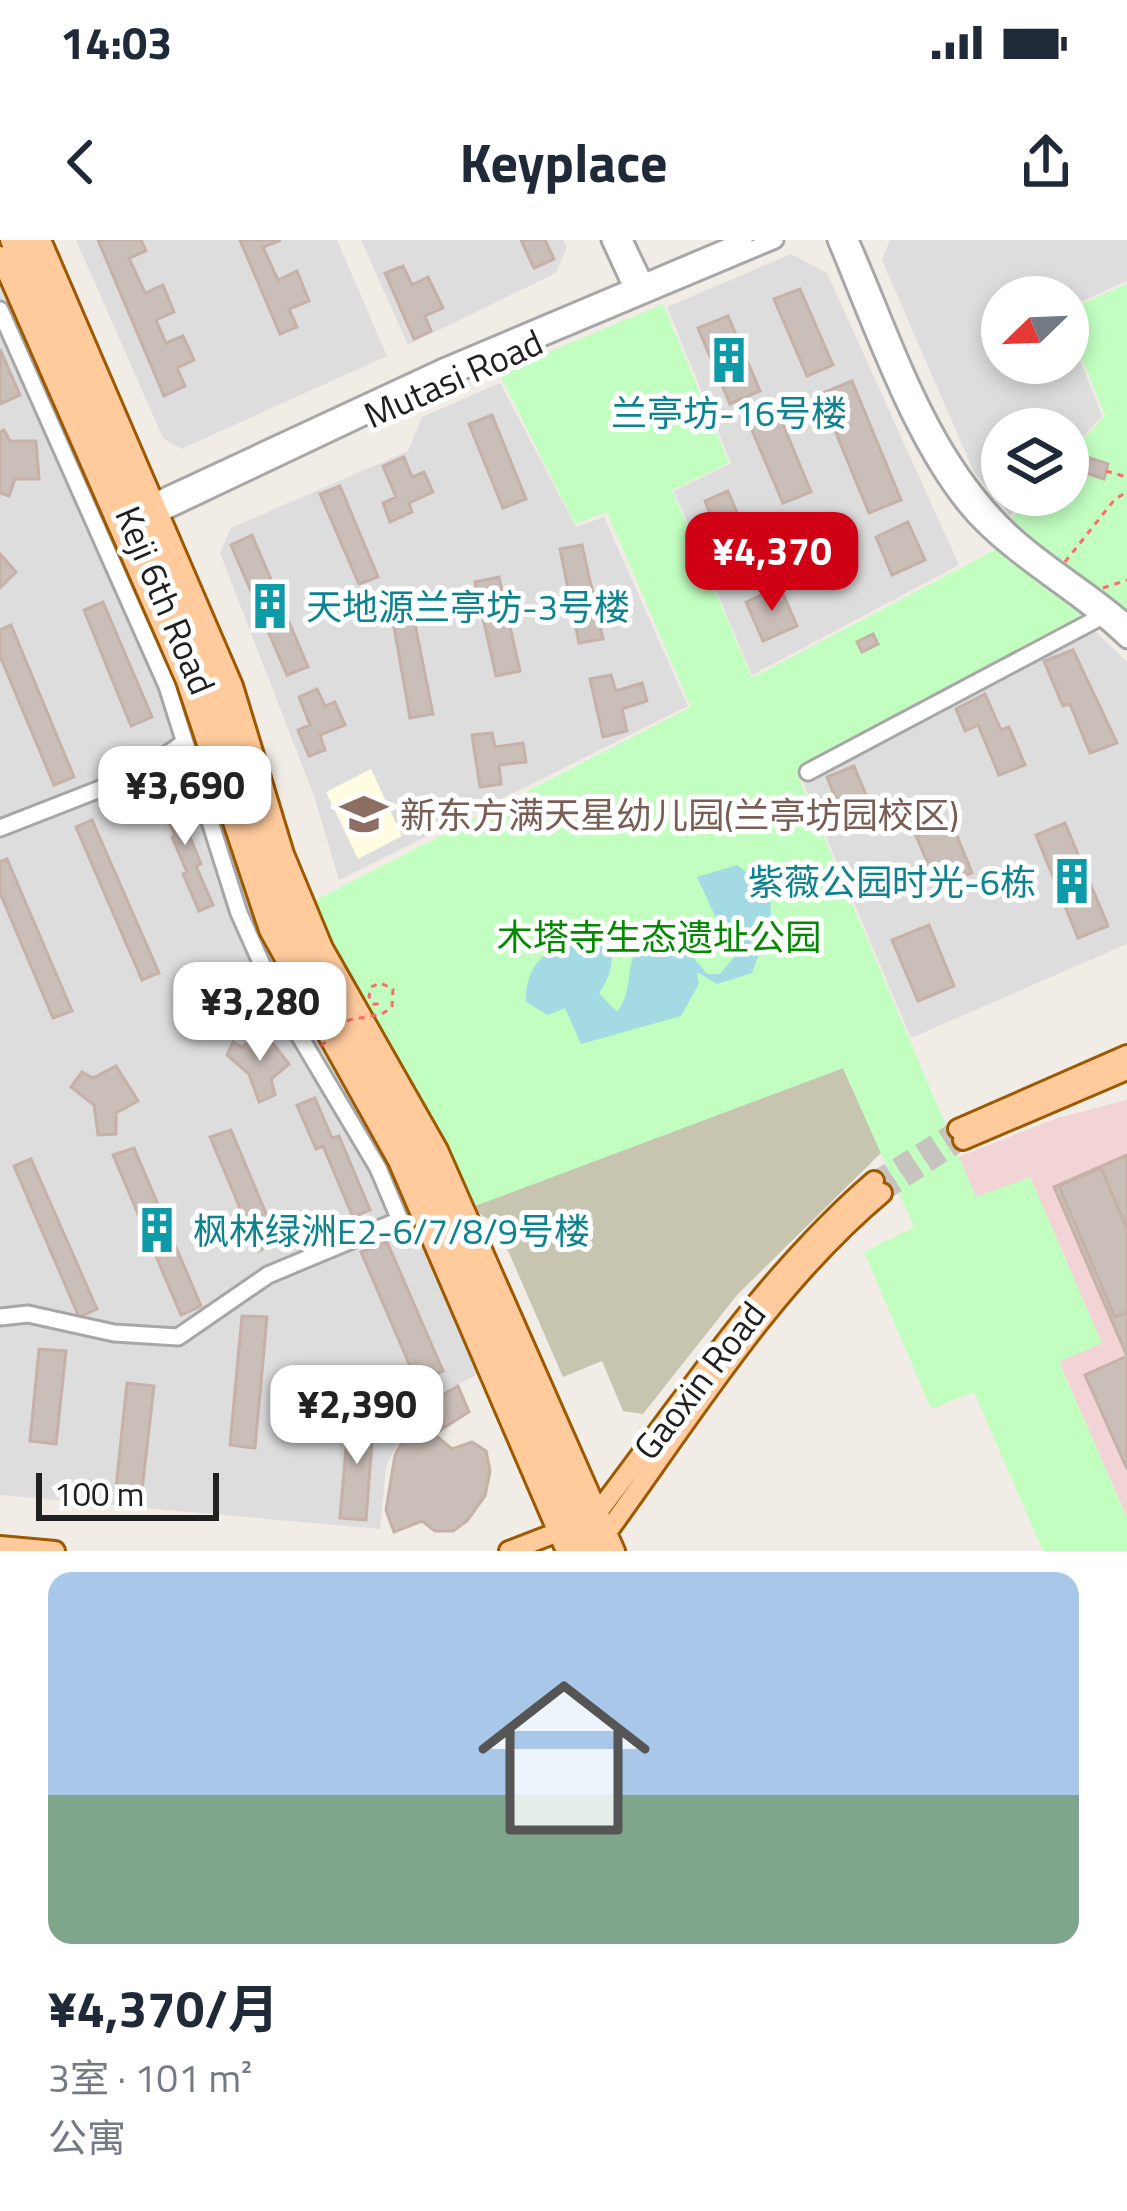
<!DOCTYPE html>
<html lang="zh">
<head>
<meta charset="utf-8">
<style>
  body { margin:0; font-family:"Titillium Web","Noto Sans SC",sans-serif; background:#f6f6f7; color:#1f2937; height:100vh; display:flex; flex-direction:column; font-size:45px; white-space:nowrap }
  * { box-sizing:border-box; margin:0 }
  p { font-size:39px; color:#747a83 }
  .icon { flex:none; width:66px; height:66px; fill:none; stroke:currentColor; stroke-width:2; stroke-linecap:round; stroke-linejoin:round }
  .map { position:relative; height:1311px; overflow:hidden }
  .panel { display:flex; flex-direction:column; background:#fff; flex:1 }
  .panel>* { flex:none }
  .needle { width:78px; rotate:247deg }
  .controls { position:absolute; left:981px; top:36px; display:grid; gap:24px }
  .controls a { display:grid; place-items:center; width:108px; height:108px; border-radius:50%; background:#fff; box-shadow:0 6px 18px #0003; font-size:60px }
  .scale { position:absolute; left:36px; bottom:30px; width:183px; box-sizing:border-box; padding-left:12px; border:6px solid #202020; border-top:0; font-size:33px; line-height:42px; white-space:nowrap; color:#202020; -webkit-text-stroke:9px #fff; paint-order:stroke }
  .price { position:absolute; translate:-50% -102px; padding:0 27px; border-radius:24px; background:#fff; color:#222; font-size:39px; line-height:78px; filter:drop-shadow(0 3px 6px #0008) }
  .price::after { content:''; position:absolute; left:50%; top:72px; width:36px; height:27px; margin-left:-18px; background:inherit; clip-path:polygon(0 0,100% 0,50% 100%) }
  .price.selected { background:#d00015; color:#fff }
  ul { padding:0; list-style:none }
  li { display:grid; align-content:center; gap:24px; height:636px; padding:0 48px }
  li+li { border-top:3px solid #e0e1e3 }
  li span { display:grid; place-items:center; height:372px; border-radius:24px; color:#555 }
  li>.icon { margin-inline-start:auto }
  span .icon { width:216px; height:216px; fill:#fffc; stroke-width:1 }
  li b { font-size:51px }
  .status { display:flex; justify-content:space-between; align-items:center; height:84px; padding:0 60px; background:#fff; direction:ltr }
  .status svg { height:33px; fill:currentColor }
  header { display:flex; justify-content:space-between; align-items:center; height:156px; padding:0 48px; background:#fff; font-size:54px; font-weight:700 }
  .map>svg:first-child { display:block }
</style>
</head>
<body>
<div class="status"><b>14:03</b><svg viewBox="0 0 49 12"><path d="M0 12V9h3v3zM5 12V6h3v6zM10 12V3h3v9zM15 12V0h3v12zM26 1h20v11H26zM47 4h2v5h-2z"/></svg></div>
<header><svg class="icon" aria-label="back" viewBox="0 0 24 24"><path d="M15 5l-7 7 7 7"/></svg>Keyplace<svg class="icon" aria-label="share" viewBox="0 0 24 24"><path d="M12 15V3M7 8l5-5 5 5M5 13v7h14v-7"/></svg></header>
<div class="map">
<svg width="1127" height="1311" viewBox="0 0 1127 1311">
  <rect width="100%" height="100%" fill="#f1ece6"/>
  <path fill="#dedddd" d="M76,0H337L387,116L181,209L163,198Z
    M361,0H563L567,7L556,33L408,105Z
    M890,0H1127V41L1068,68V57H1002V123H1068V88L1102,176L1068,213V189H1002V255H1029L1010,276L973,230L882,20Z
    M791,14L827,33L959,325L752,435L674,251L731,223L667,67Z
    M0,36L165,419L197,523L267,703L375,889L481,1132L410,1172L386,1227L380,1289L0,1255Z
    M500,143L576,287L604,277L688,466L339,640L314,556L220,313L231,288L408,211L422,177Z
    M1086,382L1127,422V704L911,798L799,532Z"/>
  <path fill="#f3d4d6" d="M1127,860V1278L1059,1121L1101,1102L1030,938L976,958L959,917L1057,878Z"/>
  <path fill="#fffce1" d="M371,529L402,596L358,619L326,552Z"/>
  <path fill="#c7c5b0" d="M843,828L881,913L737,1055L643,1174L623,1171L602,1121L563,1137L496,983L469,968Z"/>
  <path fill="#c1fec0" d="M1127,44V371L1117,362L796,531L976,957L1030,937L1102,1103L1059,1122L1127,1278V1311H1043L974,1152L931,1169L864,1012L914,987L843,828L469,968L336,721L312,662L691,467L607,272L575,284L499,133L663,64L729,223L672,250L752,438L1027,293L1012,279L1033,255H1068V216L1105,175L1068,84V70Z"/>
  <path fill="#a3dae3" d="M737,625L770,650L771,681L752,733L717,744L697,732L699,744L681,776L581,804L565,768L548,775L526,762C525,713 562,698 607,700C616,720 611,735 599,753L617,772C635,748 623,732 638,708C675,701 684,704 707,734H720L734,717L697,637Z"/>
  <path fill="#cabeb8" stroke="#c5b1a7" stroke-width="3" d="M98,0H141L146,11L129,18L145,53L163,45L174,72L156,80L166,103L183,96L194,120L177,128L185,146L164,156Z
    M240,0H281L263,7L278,40L297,31L309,61L289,69L297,87L280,94Z
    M521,0H545L554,19L534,28Z
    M403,26L412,45L428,37L443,68L425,76L431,91L414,99L385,33Z
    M800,49L833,125L807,136L774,59Z
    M728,76L760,151L730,164L698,88Z
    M0,109L20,155L0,164Z
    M852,141L901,260L869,273L820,154Z
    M775,165L811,252L783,263L746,176Z
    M492,175L526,259L503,268L469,184Z
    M4,190L10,201H36L39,239H15L9,256L0,253V192Z
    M404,217L412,237L424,232L433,252L409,263L412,272L390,282L383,263L396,257L383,226Z
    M1090,218L1108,224L1104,239L1086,233Z
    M340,246L378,337L359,344L320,254Z
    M728,251L761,330L737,339L705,261Z
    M908,282L925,320L892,335L876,297Z
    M252,295L308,427L287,435L231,305Z
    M582,305L603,399L579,403L560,309Z
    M0,314L16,332L0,348Z
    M499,337L520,431L496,436L475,342Z
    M780,347L797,386L763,401L746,362Z
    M103,362L152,477L131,486L84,370Z
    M414,379L433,474L410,478L393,381Z
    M11,385L74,537L54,545L0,416V390Z
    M873,394L878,404L862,412L857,402Z
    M1073,410L1117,503L1090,513L1070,464L1063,466L1044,421Z
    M611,435L616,451L642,443L647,461L622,469L627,491L603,497L590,439Z
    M317,449L325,466L335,462L345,485L320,495L325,510L309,516L298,490L310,485L299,457Z
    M985,454L1001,490L1009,487L1025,525L999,535L978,485L965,491L956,469Z
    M492,493L495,507L523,503L526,522L499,525L501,544L480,547L472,495Z
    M854,526L875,576L847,587L827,537Z
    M171,547L188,584L185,585L201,624L196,626L213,665L199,671L183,634L187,632L172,597L175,595L156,554Z
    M92,580L159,733L142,740L76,587Z
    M951,581L972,633L938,646L916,596Z
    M1065,583L1108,686L1078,698L1036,595Z
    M7,619L72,771L53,778L0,653V622Z
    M929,685L954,746L918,761L892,700Z
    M264,792L289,824L271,839L275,855L259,862L249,834L227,815L233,802L242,807Z
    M116,826L138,861L116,873V894L98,895L94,865L71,847L82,832L93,838Z
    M315,858L332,898L339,896L370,970L353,977L323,906L316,909L297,865Z
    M231,890L278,1002L258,1011L210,897Z
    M134,908L201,1066L181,1075L113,915Z
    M1127,915V1229L1085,1135L1127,1116L1054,947Z
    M31,919L97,1069L79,1077L14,926Z
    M1101,928L1127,989V1072L1115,1077L1059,946Z
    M387,1002L443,1131L417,1142L361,1012Z
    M242,1076L267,1077L255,1208L230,1205Z
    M39,1109L66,1111L56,1204L30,1201Z
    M127,1143L154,1146L142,1250L116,1248Z
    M458,1146L469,1172L434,1194L452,1209L472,1202L486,1211L490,1231L485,1256L467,1281L453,1291H435L422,1281L394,1292L386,1270L395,1215L422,1167Z
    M349,1173L374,1175L366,1280L340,1278Z"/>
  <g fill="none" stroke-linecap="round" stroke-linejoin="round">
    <path stroke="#c7c3be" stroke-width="18" stroke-dasharray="18 9" stroke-linecap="butt" d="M874,941L958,889
      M882,953L963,900"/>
    <defs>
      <path id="minor" d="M610,0L634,52
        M624,0L648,50
        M836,0C872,85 915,212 977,278C1022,325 1081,355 1127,400
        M850,0C895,101 927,214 1010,292C1046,326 1090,350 1127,383
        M0,70L167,446L239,673L277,758L378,928L400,980L268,1035L178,1097L114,1093L28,1074L0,1077
        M144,266L441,128L744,0
        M149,279L446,138L775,0
        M808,532L1110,372
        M0,588L141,533L183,503"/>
      <path id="major" d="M10,0L199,433L269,654L302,727L398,891L584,1311
        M26,0L191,381L230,483L281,647L316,726L404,873L441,947L598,1311
        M41,0L233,446L284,614L323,708L438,910L615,1311
        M0,16L186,441L269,690L398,921L566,1311
        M958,889L1127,815
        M963,900L1127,830
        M595,1276C683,1161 764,1036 874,941
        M603,1298C690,1179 769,1048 882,953
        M0,1306L55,1311
        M509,1311L566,1289"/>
    </defs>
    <use href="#minor" stroke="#a7a7a7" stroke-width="21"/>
    <use href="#major" stroke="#9c5900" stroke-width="24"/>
    <path stroke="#ff6a69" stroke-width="3" stroke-dasharray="6 6" stroke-linecap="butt" d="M1106,231L1127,237
      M1065,322L1115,259L1127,252
      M1103,348L1127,340"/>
    <use href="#minor" stroke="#fff" stroke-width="15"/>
    <use href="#major" stroke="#ffcb9d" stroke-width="18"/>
    <path stroke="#ff6a69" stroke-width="3" stroke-dasharray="6 6" stroke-linecap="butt" d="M321,806L349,780L382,774L392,767L393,749L380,743L371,747L369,756L373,764H383"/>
  </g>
  <defs>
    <symbol id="building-bare" viewBox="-9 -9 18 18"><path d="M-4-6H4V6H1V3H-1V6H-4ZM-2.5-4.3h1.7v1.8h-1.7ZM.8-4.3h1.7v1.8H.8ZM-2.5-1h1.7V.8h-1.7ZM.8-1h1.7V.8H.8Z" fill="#0f9aa8" stroke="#fff" stroke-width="2.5" paint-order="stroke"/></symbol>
    <symbol id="school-bare" viewBox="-9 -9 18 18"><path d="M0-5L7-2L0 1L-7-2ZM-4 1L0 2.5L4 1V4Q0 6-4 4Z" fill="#8d6e63" stroke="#fff" stroke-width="2.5" paint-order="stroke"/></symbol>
  </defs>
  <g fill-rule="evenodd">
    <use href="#building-bare" x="696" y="87" width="66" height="66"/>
    <use href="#building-bare" x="237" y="333" width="66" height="66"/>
    <use href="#school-bare" x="331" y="541" width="66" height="66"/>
    <use href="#building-bare" x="1039" y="608" width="66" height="66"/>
    <use href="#building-bare" x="124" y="957" width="66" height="66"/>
  </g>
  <g text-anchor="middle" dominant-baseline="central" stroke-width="10" stroke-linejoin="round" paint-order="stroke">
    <g font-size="36" fill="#202020" stroke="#fff">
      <text transform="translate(453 138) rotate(-24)">Mutasi Road</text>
      <text transform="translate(166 360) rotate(67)">Keji 6th Road</text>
      <text transform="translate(699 1140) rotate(-52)">Gaoxin Road</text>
    </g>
    <g font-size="36" fill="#0d838f" stroke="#fff" text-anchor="start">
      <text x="729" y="172" text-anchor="middle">兰亭坊-16号楼</text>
      <text x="306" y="366">天地源兰亭坊-3号楼</text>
      <text x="1036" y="641" text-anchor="end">紫薇公园时光-6栋</text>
      <text x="193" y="990">枫林绿洲E2-6/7/8/9号楼</text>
    </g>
    <g font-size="36" fill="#785e54" stroke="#fff" text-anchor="start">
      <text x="400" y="574">新东方满天星幼儿园(兰亭坊园校区)</text>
    </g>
    <g font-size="36" fill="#048a02" stroke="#fff">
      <text x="659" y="696">木塔寺生态遗址公园</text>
    </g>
  </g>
</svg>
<div class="controls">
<a><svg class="needle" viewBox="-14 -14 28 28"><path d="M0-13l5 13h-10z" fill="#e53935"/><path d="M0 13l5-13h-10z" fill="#747a83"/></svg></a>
<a><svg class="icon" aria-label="layers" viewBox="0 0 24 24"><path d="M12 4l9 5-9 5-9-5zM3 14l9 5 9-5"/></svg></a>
</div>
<div class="scale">100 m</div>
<b class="price selected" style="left:772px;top:374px">¥4,370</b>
<b class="price" style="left:185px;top:608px">¥3,690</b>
<b class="price" style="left:260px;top:824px">¥3,280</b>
<b class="price" style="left:357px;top:1227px">¥2,390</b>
</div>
<section class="panel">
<ul>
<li><span style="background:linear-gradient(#a9c7e8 60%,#7fa58c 0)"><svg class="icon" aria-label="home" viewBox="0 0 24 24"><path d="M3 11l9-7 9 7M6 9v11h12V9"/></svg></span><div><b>¥4,370/月</b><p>3室 · 101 m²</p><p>公寓</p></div></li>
</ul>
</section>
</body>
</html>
